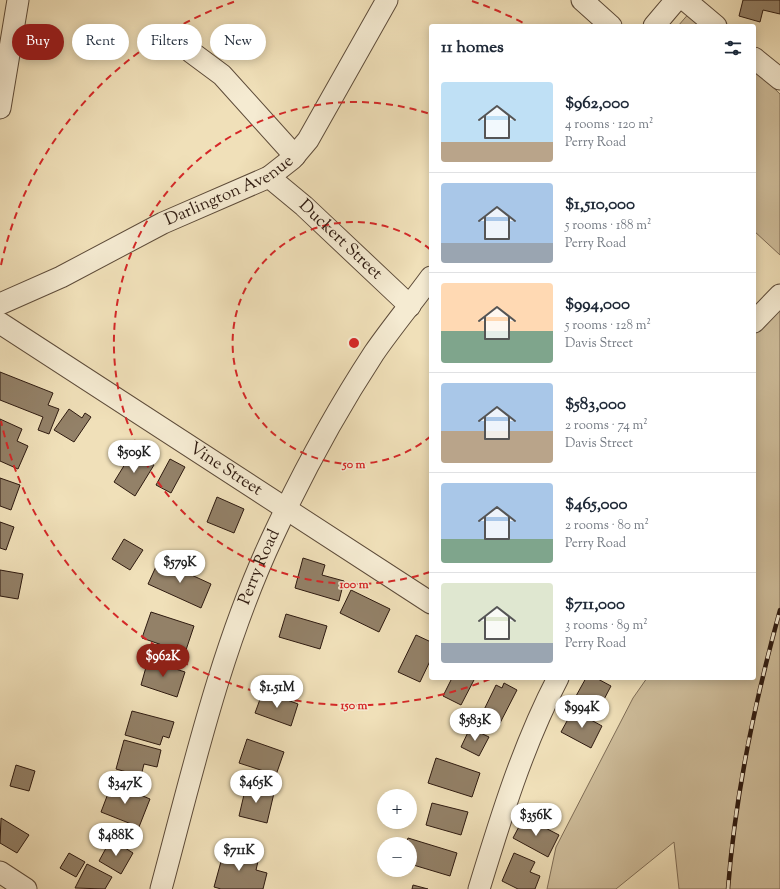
<!DOCTYPE html>
<html lang="en">
<head>
<meta charset="utf-8">
<style>
  body { margin:0; font-family:"Sorts Mill Goudy",serif; background:#f2f2f3; color:#1f2937; height:100vh; display:flex; flex-direction:column; font-size:15px; white-space:nowrap }
  * { box-sizing:border-box; margin:0 }
  p { font-size:13px; color:#747a83 }
  .icon { flex:none; width:22px; height:22px; fill:none; stroke:currentColor; stroke-width:2; stroke-linecap:round; stroke-linejoin:round }
  .map { position:relative; flex:1; overflow:hidden }
  .side { position:absolute; left:429px; top:24px; width:327px; height:656px; display:flex; flex-direction:column; background:#fff; border-radius:4px; box-shadow:0 2px 10px #0003 }
  .side>* { flex:none }
  .top-card { position:absolute; left:12px; top:24px; width:357px; height:36px; display:flex; gap:8px }
  .fabs { position:absolute; left:377px; top:789px; display:grid; gap:8px }
  .fabs a { display:grid; place-items:center; width:40px; height:40px; border-radius:50%; background:#fff; box-shadow:0 2px 10px #0003; font-size:20px }
  .price { position:absolute; translate:-50% -34px; padding:0 9px; border-radius:14px; background:#fff; color:#222; font-size:13px; line-height:26px; filter:drop-shadow(0 1px 2px #0008) }
  .price::after { content:''; position:absolute; left:50%; top:24px; width:12px; height:9px; margin-left:-6px; background:inherit; clip-path:polygon(0 0,100% 0,50% 100%) }
  .price.current { background:#8f2418; color:#fff }
  ul { padding:0; list-style:none }
  li { display:flex; align-items:center; gap:12px; height:100px; padding:0 12px }
  li+li { border-top:1px solid #e0e1e3 }
  li span { display:grid; place-items:center; flex:none; width:112px; height:80px; border-radius:4px; color:#555 }
  li>.icon { margin-inline-start:auto }
  span .icon { width:48px; height:48px; fill:#fffc; stroke-width:1 }
  li b { font-size:17px }
  h2 { display:flex; justify-content:space-between; align-items:center; height:48px; padding:0 12px; font-size:17px }
  .pill { padding:0 14px; border-radius:18px; background:#fff; box-shadow:0 2px 10px #0003; font-size:14px; line-height:36px }
  .pill.current { background:#8f2418; color:#fff }
  .map>svg:first-child { display:block }
</style>
</head>
<body>
<div class="map">
<svg width="780" height="889" viewBox="0 0 780 889">
  <rect width="100%" height="100%" fill="#f0e0b9"/>
  <filter id="stains"><feTurbulence type="fractalNoise" baseFrequency=".005" numOctaves="4"/><feColorMatrix values="0 0 0 0 .2 0 0 0 0 .09 0 0 0 0 .02 0 0 0 .5 -.17"/></filter>
  <radialGradient id="worn" r=".72"><stop offset=".6" stop-color="#630" stop-opacity="0"/><stop offset="1" stop-color="#630" stop-opacity=".3"/></radialGradient>
  <path fill="#cfbe9c" stroke="#7e6c56" d="M691,11L707,26H678Z
    M754,69L780,94V255L754,231Z
    M780,303V889H679L674,842L616,889H547L556,847L633,698L647,678H754V332Z"/>
  <path fill="#938168" stroke="#2e1a10" d="M743,0H780V14L763,10L760,22L739,16Z
    M0,372L53,393L48,405L59,409L49,434L38,430L43,417L0,400Z
    M69,409L82,418L85,413L91,417L74,442L54,430Z
    M0,419L22,429L17,441L28,446L18,469L0,461Z
    M133,451L154,465L135,496L114,482Z
    M170,459L185,467L171,493L156,485Z
    M0,478L20,485L11,510L0,506Z
    M217,497L244,509L234,533L207,522Z
    M0,522L14,527L6,550L0,548Z
    M124,539L143,550L130,570L112,559Z
    M303,558L325,565L322,575L344,581L339,601L295,588Z
    M159,560L211,584L201,608L148,584Z
    M0,570L23,574L18,599L0,596Z
    M351,590L390,609L379,632L340,613Z
    M151,612L194,626L185,653L142,638Z
    M286,614L327,626L320,649L279,637Z
    M416,635L431,642V659L420,682L398,672Z
    M148,660L185,672L177,697L141,685Z
    M452,678H475L461,705L443,696Z
    M586,678H596L611,686L599,709L576,696Z
    M504,683L517,690L499,725L481,716L496,685L502,688Z
    M263,691L298,704L291,726L255,713Z
    M573,710L602,726L591,748L561,732Z
    M132,711L174,722L169,738L163,736L160,745L125,735Z
    M470,728L489,737L479,756L461,747Z
    M247,739L284,752L276,775L239,763Z
    M124,740L161,750L157,767L144,764L141,776L116,769Z
    M436,758L480,773L472,797L428,783Z
    M16,765L35,771L29,791L10,786Z
    M112,783L150,799L139,827L101,812Z
    M246,786L274,793L267,823L239,816Z
    M432,803L468,812L461,835L426,825Z
    M524,817L559,835L548,857L513,838Z
    M1,818L29,835L17,853L0,843Z
    M408,838L457,853L450,876L410,864V844H406Z
    M111,839L133,853L121,874L99,861Z
    M225,847L259,857L256,870L267,873L263,889H221L214,887Z
    M69,853L85,862L76,877L60,868Z
    M514,853L535,862L530,872L540,876L535,889H518L502,881Z
    M87,864L112,877L105,889L75,888Z
    M413,885L428,889H412Z"/>
  <g fill="none" stroke-linecap="round" stroke-linejoin="round">
    <defs>
      <g id="minor">
        <path d="M582,0L611,26"/>
        <path d="M685,0L716,26"/>
        <path d="M654,26L676,0"/>
        <path d="M191,52L222,75L295,156"/>
        <path d="M754,58L780,79"/>
        <path d="M0,108L18,0"/>
        <path id="s1" d="M269,177L304,206L410,306"/>
        <path id="s2" d="M0,304L61,277L163,223L269,177L292,159L308,140L387,0"/>
        <path d="M754,322L780,295"/>
        <path id="s3" d="M0,323L431,603"/>
        <path d="M0,872L26,889"/>
        <path id="s4" d="M161,889C193,770 221,646 274,534C303,472 336,411 374,353C392,327 412,303 431,277"/>
        <path d="M479,889C501,817 523,745 558,678"/>
      </g>
    </defs>
    <use href="#minor" stroke="#5e4c3a" stroke-width="23"/>
    <use href="#minor" stroke="#f5ebd2" stroke-width="21"/>
    <defs>
      <path id="rail" d="M728,889C735,794 755,701 780,610"/>
    </defs>
    <use href="#rail" stroke="#2e1a10" stroke-width="4.5"/>
    <use href="#rail" stroke="#f5ebd2" stroke-width="3" stroke-dasharray="9" stroke-linecap="butt"/>
  </g>
  <g fill="none" stroke="#d62828" stroke-width="2" stroke-dasharray="7 5">
    <path d="M431 436A121 121 0 1 1 431 250"/>
    <path d="M430 572A241 241 0 1 1 430 114"/>
    <path d="M490 679A362 362 0 0 1 1 421M1 265A362 362 0 0 1 236 1M472 1A362 362 0 0 1 527 25"/>
  </g>
  <g text-anchor="middle" dominant-baseline="central" stroke-width="3" stroke-linejoin="round" paint-order="stroke">
    <g font-size="17" fill="#2e1a10" stroke="#f5ebd2">
      <text stroke="none"><textPath href="#s2" startOffset="256">Darlington Avenue</textPath></text>
      <text stroke="none"><textPath href="#s1" startOffset="95">Duckert Street</textPath></text>
      <text stroke="none"><textPath href="#s3" startOffset="269">Vine Street</textPath></text>
      <text stroke="none"><textPath href="#s4" startOffset="337">Perry Road</textPath></text>
    </g>
  </g>
  <circle cx="354" cy="343" r="6" fill="#d62828" stroke="#f5ebd2" stroke-width="2"/>
  <g font-size="12" text-anchor="middle" font-weight="bold" fill="#d62828" stroke="#f5ebd2" stroke-width="3" stroke-linejoin="round" paint-order="stroke">
    <text x="354" y="468">50 m</text>
    <text x="354" y="588">100 m</text>
    <text x="354" y="709">150 m</text>
  </g>
  <rect width="100%" height="100%" filter="url(#stains)"/>
  <rect width="100%" height="100%" fill="url(#worn)"/>
</svg>
<div class="fabs">
<a>+</a>
<a>−</a>
</div>
<b class="price" style="left:134px;top:474px">$509K</b>
<b class="price" style="left:180px;top:584px">$579K</b>
<b class="price current" style="left:163px;top:678px">$962K</b>
<b class="price" style="left:277px;top:709px">$1.51M</b>
<b class="price" style="left:582px;top:729px">$994K</b>
<b class="price" style="left:475px;top:742px">$583K</b>
<b class="price" style="left:256px;top:804px">$465K</b>
<b class="price" style="left:125px;top:805px">$347K</b>
<b class="price" style="left:536px;top:837px">$356K</b>
<b class="price" style="left:116px;top:857px">$488K</b>
<b class="price" style="left:239px;top:872px">$711K</b>
<div class="top-card">
<a class="pill current">Buy</a>
<a class="pill">Rent</a>
<a class="pill">Filters</a>
<a class="pill">New</a>
</div>
<section class="side">
<h2>11 homes<svg class="icon" aria-label="filters" viewBox="0 0 24 24"><path d="M4 7h16M4 17h16"/><circle cx="9" cy="7" r="2"/><circle cx="15" cy="17" r="2"/></svg></h2>
<ul>
<li><span style="background:linear-gradient(#bfe0f5 75%,#b9a48a 0)"><svg class="icon" aria-label="home" viewBox="0 0 24 24"><path d="M3 11l9-7 9 7M6 9v11h12V9"/></svg></span><div><b>$962,000</b><p>4 rooms · 120 m²</p><p>Perry Road</p></div></li>
<li><span style="background:linear-gradient(#a9c7e8 75%,#9aa5b1 0)"><svg class="icon" aria-label="home" viewBox="0 0 24 24"><path d="M3 11l9-7 9 7M6 9v11h12V9"/></svg></span><div><b>$1,510,000</b><p>5 rooms · 188 m²</p><p>Perry Road</p></div></li>
<li><span style="background:linear-gradient(#ffd9b3 60%,#7fa58c 0)"><svg class="icon" aria-label="home" viewBox="0 0 24 24"><path d="M3 11l9-7 9 7M6 9v11h12V9"/></svg></span><div><b>$994,000</b><p>5 rooms · 128 m²</p><p>Davis Street</p></div></li>
<li><span style="background:linear-gradient(#a9c7e8 60%,#b9a48a 0)"><svg class="icon" aria-label="home" viewBox="0 0 24 24"><path d="M3 11l9-7 9 7M6 9v11h12V9"/></svg></span><div><b>$583,000</b><p>2 rooms · 74 m²</p><p>Davis Street</p></div></li>
<li><span style="background:linear-gradient(#a9c7e8 70%,#7fa58c 0)"><svg class="icon" aria-label="home" viewBox="0 0 24 24"><path d="M3 11l9-7 9 7M6 9v11h12V9"/></svg></span><div><b>$465,000</b><p>2 rooms · 80 m²</p><p>Perry Road</p></div></li>
<li><span style="background:linear-gradient(#dfe7d0 75%,#9aa5b1 0)"><svg class="icon" aria-label="home" viewBox="0 0 24 24"><path d="M3 11l9-7 9 7M6 9v11h12V9"/></svg></span><div><b>$711,000</b><p>3 rooms · 89 m²</p><p>Perry Road</p></div></li>
</ul>
</section>
</div>
</body>
</html>
